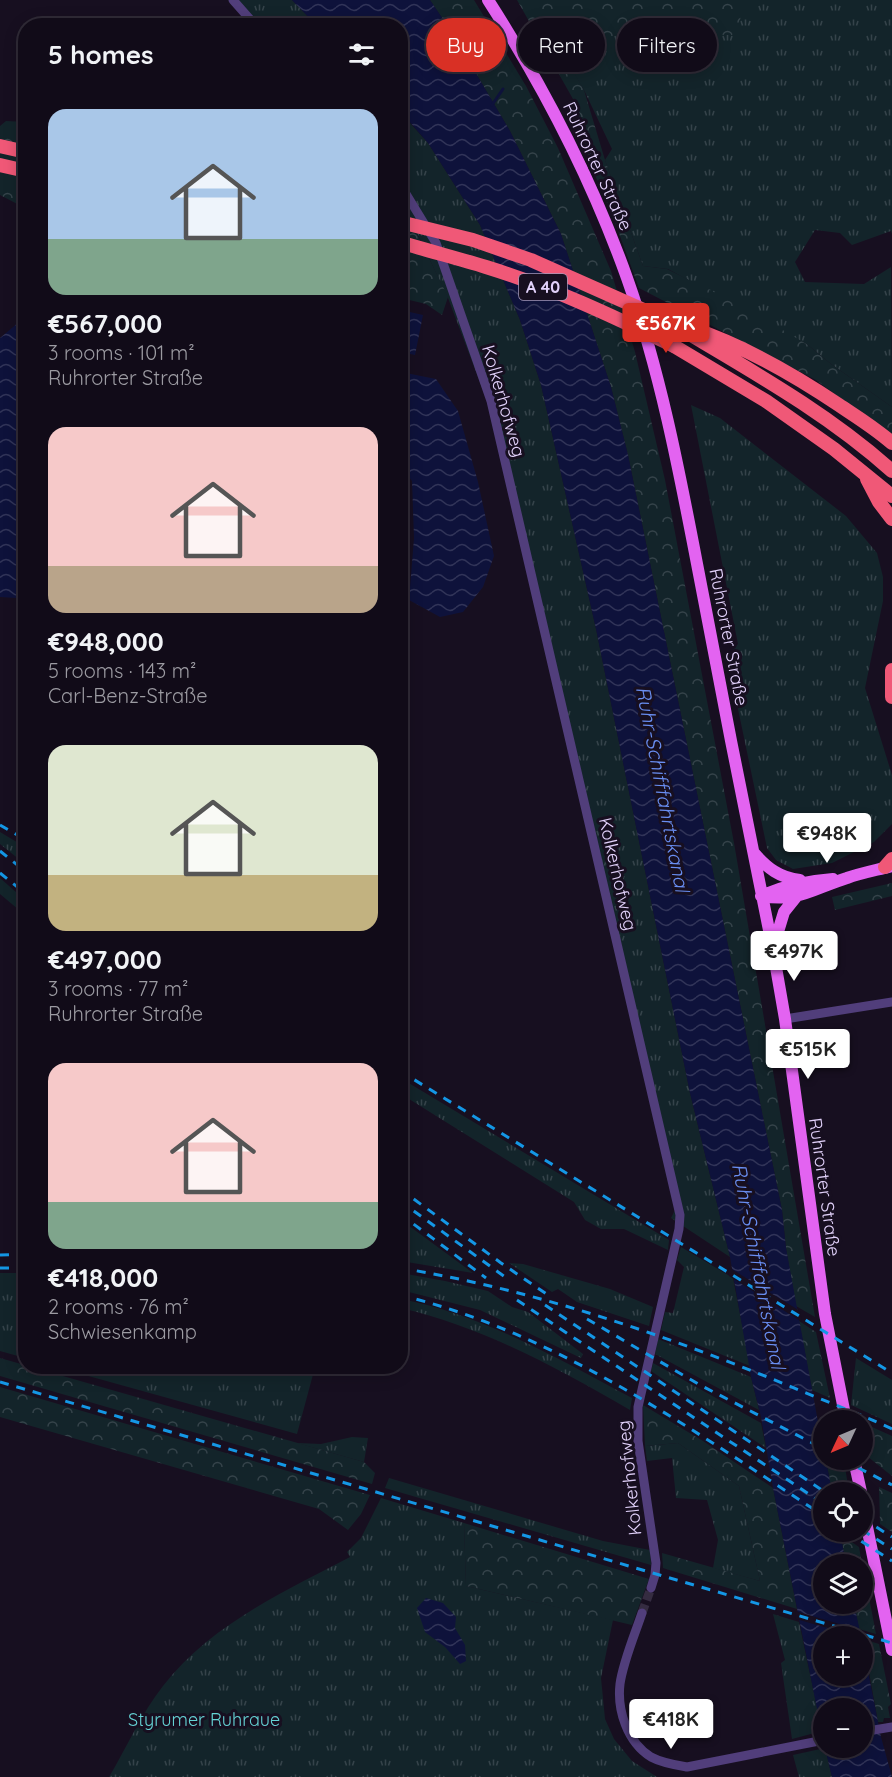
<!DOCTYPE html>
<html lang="en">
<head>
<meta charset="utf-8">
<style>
  body { margin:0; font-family:Quicksand,sans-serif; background:#1a1421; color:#f1f3f6; height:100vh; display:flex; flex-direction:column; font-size:22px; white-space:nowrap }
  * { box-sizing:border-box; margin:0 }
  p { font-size:20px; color:#9c9ba2 }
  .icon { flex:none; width:33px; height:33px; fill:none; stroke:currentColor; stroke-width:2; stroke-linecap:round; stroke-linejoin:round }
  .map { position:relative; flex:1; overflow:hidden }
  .details { position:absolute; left:18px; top:18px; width:390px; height:1356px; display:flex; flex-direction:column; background:#110b18; border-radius:24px; box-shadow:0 3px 15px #0003,0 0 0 2px #302b37 }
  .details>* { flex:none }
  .top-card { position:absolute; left:426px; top:18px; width:375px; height:54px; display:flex; gap:12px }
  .needle { width:39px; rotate:226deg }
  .fabs { position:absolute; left:813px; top:1410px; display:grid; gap:12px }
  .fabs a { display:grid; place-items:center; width:60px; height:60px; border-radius:50%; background:#110b18; box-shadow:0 3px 15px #0003,0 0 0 2px #302b37; font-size:30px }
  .price { position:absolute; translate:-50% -51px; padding:0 14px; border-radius:6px; background:#fff; color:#222; font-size:20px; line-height:39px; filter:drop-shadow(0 2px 3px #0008) }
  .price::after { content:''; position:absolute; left:50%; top:36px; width:18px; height:14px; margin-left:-9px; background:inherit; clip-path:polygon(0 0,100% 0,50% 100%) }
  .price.selected { background:#d93025; color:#fff }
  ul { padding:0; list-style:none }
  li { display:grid; align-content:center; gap:12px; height:318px; padding:0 30px }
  li span { display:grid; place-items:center; height:186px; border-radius:18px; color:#555 }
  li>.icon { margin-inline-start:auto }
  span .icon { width:108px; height:108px; fill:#fffc; stroke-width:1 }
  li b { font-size:26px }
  h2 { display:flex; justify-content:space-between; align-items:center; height:72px; padding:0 30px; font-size:26px }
  .tag { padding:0 21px; border-radius:27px; background:#110b18; box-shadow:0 3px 15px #0003,0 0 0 2px #302b37; font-size:21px; line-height:54px }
  .tag.selected { background:#d93025; color:#fff }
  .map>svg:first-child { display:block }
</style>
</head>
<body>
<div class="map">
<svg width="892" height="1777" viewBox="0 0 892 1777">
  <defs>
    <pattern id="grass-tufts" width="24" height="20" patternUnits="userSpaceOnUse" patternTransform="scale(1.5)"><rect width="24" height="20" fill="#13242a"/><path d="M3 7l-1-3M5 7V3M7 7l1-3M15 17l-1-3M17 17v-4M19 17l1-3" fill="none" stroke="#35434a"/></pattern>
    <pattern id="forest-crowns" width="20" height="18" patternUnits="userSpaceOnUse" patternTransform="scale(1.5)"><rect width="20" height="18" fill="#13242a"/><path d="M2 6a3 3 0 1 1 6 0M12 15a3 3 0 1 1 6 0" fill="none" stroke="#35434a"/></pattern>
    <pattern id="water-waves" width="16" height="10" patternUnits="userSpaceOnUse" patternTransform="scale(1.5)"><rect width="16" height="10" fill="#0e123b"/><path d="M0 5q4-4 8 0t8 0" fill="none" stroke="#313458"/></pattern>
  </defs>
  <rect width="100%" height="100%" fill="#170f20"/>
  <path fill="url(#grass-tufts)" d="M228,0H292L316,25H251Z
    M530,0H892V234L891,231L852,245L840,233L815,230L795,262L805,282L864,284L891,267L892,407L831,364L808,345L668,269L643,266L605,160L612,149L584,90Z
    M400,112L428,143L480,225L520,320L541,385L596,629L690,1093L730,1257L671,1218L675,1210L487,401L448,298L401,199Z
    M691,405L720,418L846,516L877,553L883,577V601L865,688L892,775V824L874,842L832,863L793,869L776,860L767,848L727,656L738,644Z
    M0,832L25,847V864L0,844Z
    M0,878L25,900V915L0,894Z
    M402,1079L669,1240L668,1250L624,1229H601L585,1220L574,1202L401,1094Z
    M401,1220L473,1273L401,1261Z
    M681,1247L733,1278L750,1366L661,1330L665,1312L673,1313L684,1267L677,1260Z
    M509,1263L523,1264L610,1289L653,1307L649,1326L577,1302L558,1289L552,1292Z
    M0,1273H25V1358L0,1351Z
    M401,1273L445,1281L488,1291L512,1307L528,1312L583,1354L581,1358L480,1310L401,1290Z
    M401,1299C483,1315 559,1359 632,1398L630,1410C557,1368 483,1327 401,1308Z
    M658,1339L751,1377L759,1410L655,1354Z
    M856,1358L892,1380V1424L851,1405Z
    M653,1363L761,1423L766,1448L651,1371Z
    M56,1367H315L297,1434Z
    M352,1437L368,1438L364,1462L297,1443L321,1444Z
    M678,1443L739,1486L760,1581L713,1568L718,1540L707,1500L676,1498L672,1458L647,1461L645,1446Z
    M389,1478L603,1541L650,1550L651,1565L385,1488Z
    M381,1498L464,1523L466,1586L613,1620L601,1678L605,1719L614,1739L632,1761L657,1777H109C127,1747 141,1714 163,1686C210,1625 283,1592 350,1557L347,1552L361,1538Z
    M773,1614L799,1622L822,1731L792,1739L781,1663L785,1660Z
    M825,1748L832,1777H799L793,1755Z"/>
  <path fill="url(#forest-crowns)" d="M430,0H474L526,86L558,148L611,271L635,352L665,480L734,843L815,1317L796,1306L786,1248L782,1210L628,455L611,387L561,234L510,131L451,31Z
    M517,0H741L740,27L732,35L627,33L560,48L584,90L605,160L643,266L667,269L744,307L808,345L831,364L892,407V437L816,380L639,288L613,217L589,161L573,99Z
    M6,121L25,122V208L0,195V126Z
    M400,199L448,297L442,315L426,304L401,298Z
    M892,883V896L835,910L832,897Z
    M799,1321L816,1332L830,1398L812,1390Z
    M0,1358L364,1462L375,1473L372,1484L0,1376Z
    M0,1387L370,1495L361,1514L348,1530L319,1509L0,1417Z
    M643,1405L703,1441L773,1488L797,1609L663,1568L662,1553L760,1581L739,1486L678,1443L645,1446Z
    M863,1423L892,1436V1476L863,1453Z
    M826,1460L845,1467L849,1492H832Z
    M879,1487L892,1493V1532L880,1524Z
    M464,1523L649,1579L632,1625L466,1586Z
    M840,1534L859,1547L862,1564H846Z
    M863,1566L876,1634L859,1629L854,1604H862Z
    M863,1639L879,1644L891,1704L888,1707L890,1718H884L883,1722H878Z"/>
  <path fill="url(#water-waves)" d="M292,0H430L451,31L510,131L561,234L611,387L628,455L782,1210L786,1248L823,1449L824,1460H826L832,1492H824V1532H840L846,1564H824V1604H854L861,1636H824V1676H862L863,1646L881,1737L892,1777H832L825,1748H862V1708H824L823,1739L773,1488L761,1417L751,1377L730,1257L690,1093L596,629L541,385L520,320L480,225L428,143L401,112L400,26L316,25Z
    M401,310L423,315L415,355L401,352Z
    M25,317L26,504L17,598L0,597V338Z
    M401,372L436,379L458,411L478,482L494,556L483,587L463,612L440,617L409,600L414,538L412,481L401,467Z
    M426,1598L443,1603L456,1617L455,1628L465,1645L466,1661L460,1664L445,1647L425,1632L417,1608Z"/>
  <path fill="#170f20" d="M728,1267L800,1311L802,1322L729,1276Z
    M795,1611L863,1631V1638L796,1619Z"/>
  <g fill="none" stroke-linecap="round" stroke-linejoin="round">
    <path stroke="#0e123b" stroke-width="3" d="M492,105L503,89"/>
    <path stroke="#352c41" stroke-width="9" stroke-dasharray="9 4.5" stroke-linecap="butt" d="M642,1613L651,1588"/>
    <path stroke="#513e7b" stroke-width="9" d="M233,0L256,26
      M400,184L436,243L491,401L680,1215L679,1229L638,1407V1441L656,1563L655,1575L651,1588
      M785,1019L892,1002
      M642,1613C635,1634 623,1662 620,1684C617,1710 627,1742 651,1757C662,1763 675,1765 687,1767L824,1740
      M862,1732L892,1727"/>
    <path stroke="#e363f1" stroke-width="12" d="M488,0C544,87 592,180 627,278C664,382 683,492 704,600C726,717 749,833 773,950L785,1019L825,1314L846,1420
      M754,853C767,868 780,878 800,880
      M761,896C800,902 812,889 847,878C861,873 877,870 892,866
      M761,896C785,885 807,881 833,879
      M774,945L784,912L796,897
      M854,1460L861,1492
      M862,1502L892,1650"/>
    <path stroke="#f05877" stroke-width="14" d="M0,146L26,152
      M0,165L26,171
      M666,320C744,367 824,410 892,471
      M691,328C744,346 793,374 839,405C857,417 875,428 892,443
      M674,346L766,401L834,449L892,496
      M867,479L879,502L892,519
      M892,670V697
      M885,867L892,859"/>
    <path stroke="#1497e5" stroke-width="3" stroke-dasharray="9 8" stroke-linecap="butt" d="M0,825L26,840
      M0,851L26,872
      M0,873L26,894
      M400,1071L892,1373
      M400,1189L501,1263L548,1295
      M400,1201L505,1277
      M400,1214L486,1278
      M0,1255L26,1254
      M0,1268H26
      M400,1268C535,1290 662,1334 787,1385C822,1400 858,1413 892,1429
      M400,1295C557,1333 691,1429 824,1516
      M517,1300L824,1504
      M545,1305L825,1492
      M587,1319L700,1385L824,1449
      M0,1382L892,1643
      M843,1460L892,1485
      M862,1518L892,1537
      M862,1530L892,1549
      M847,1532L892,1561"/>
    <path stroke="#f05877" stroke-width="14" d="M400,222L473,240L531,260L666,320
      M406,244C433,252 460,259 486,267C551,287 613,316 674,346"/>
  </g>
  <g text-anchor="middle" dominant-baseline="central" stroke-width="6" stroke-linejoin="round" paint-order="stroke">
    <rect fill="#170f20" stroke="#a598b9" stroke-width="1.5" x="519" y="274" width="48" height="26" rx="4.5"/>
    <g font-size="16" font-weight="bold" fill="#e2d2fb">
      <text x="543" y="287">A 40</text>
    </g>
    <g font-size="18" fill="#e2d2fb" stroke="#170f20">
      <text transform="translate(598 166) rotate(65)">Ruhrorter Straße</text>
      <text transform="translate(504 401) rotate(74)">Kolkerhofweg</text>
      <text transform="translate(729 637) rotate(79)">Ruhrorter Straße</text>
      <text transform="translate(618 874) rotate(77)">Kolkerhofweg</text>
      <text transform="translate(825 1187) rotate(82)">Ruhrorter Straße</text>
      <text transform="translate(629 1478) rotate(-96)">Kolkerhofweg</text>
    </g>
    <g font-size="18" fill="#65d2d4" stroke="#170f20">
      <text x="204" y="1719">Styrumer Ruhraue</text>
    </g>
    <g font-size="20" font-style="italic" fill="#698ef2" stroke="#170f20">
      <text transform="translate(663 789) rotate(79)">Ruhr-Schifffahrtskanal</text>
      <text transform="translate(759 1266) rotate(79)">Ruhr-Schifffahrtskanal</text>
    </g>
  </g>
</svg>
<div class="fabs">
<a><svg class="needle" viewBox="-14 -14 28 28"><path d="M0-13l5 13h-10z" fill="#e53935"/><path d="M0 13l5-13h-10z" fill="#9c9ba2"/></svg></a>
<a><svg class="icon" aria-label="locate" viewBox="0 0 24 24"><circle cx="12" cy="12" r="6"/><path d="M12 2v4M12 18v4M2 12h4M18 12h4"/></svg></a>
<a><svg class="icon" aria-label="layers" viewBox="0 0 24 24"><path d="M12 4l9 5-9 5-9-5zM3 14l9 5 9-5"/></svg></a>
<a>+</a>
<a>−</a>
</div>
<b class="price selected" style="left:666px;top:354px">€567K</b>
<b class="price" style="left:827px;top:864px">€948K</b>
<b class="price" style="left:794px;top:982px">€497K</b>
<b class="price" style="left:808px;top:1080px">€515K</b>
<b class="price" style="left:671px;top:1750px">€418K</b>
<div class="top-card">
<a class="tag selected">Buy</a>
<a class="tag">Rent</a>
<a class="tag">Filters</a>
</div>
<section class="details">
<h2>5 homes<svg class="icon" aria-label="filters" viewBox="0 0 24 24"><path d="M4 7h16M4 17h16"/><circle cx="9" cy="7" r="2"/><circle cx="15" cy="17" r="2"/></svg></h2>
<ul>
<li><span style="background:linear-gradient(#a9c7e8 70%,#7fa58c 0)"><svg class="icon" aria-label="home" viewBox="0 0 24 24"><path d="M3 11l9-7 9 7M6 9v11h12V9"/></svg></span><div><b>€567,000</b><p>3 rooms · 101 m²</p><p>Ruhrorter Straße</p></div></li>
<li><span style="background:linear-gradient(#f6c9c9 75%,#b9a48a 0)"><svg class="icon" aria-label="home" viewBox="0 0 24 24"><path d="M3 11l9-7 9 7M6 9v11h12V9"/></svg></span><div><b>€948,000</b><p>5 rooms · 143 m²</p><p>Carl-Benz-Straße</p></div></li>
<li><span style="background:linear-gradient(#dfe7d0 70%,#c2b280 0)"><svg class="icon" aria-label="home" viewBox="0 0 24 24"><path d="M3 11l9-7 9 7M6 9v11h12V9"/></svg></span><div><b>€497,000</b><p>3 rooms · 77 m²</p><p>Ruhrorter Straße</p></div></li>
<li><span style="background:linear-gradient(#f6c9c9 75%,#7fa58c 0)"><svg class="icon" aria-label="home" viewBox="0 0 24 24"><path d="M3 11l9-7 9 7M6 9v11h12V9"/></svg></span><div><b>€418,000</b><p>2 rooms · 76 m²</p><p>Schwiesenkamp</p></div></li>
</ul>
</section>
</div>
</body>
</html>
